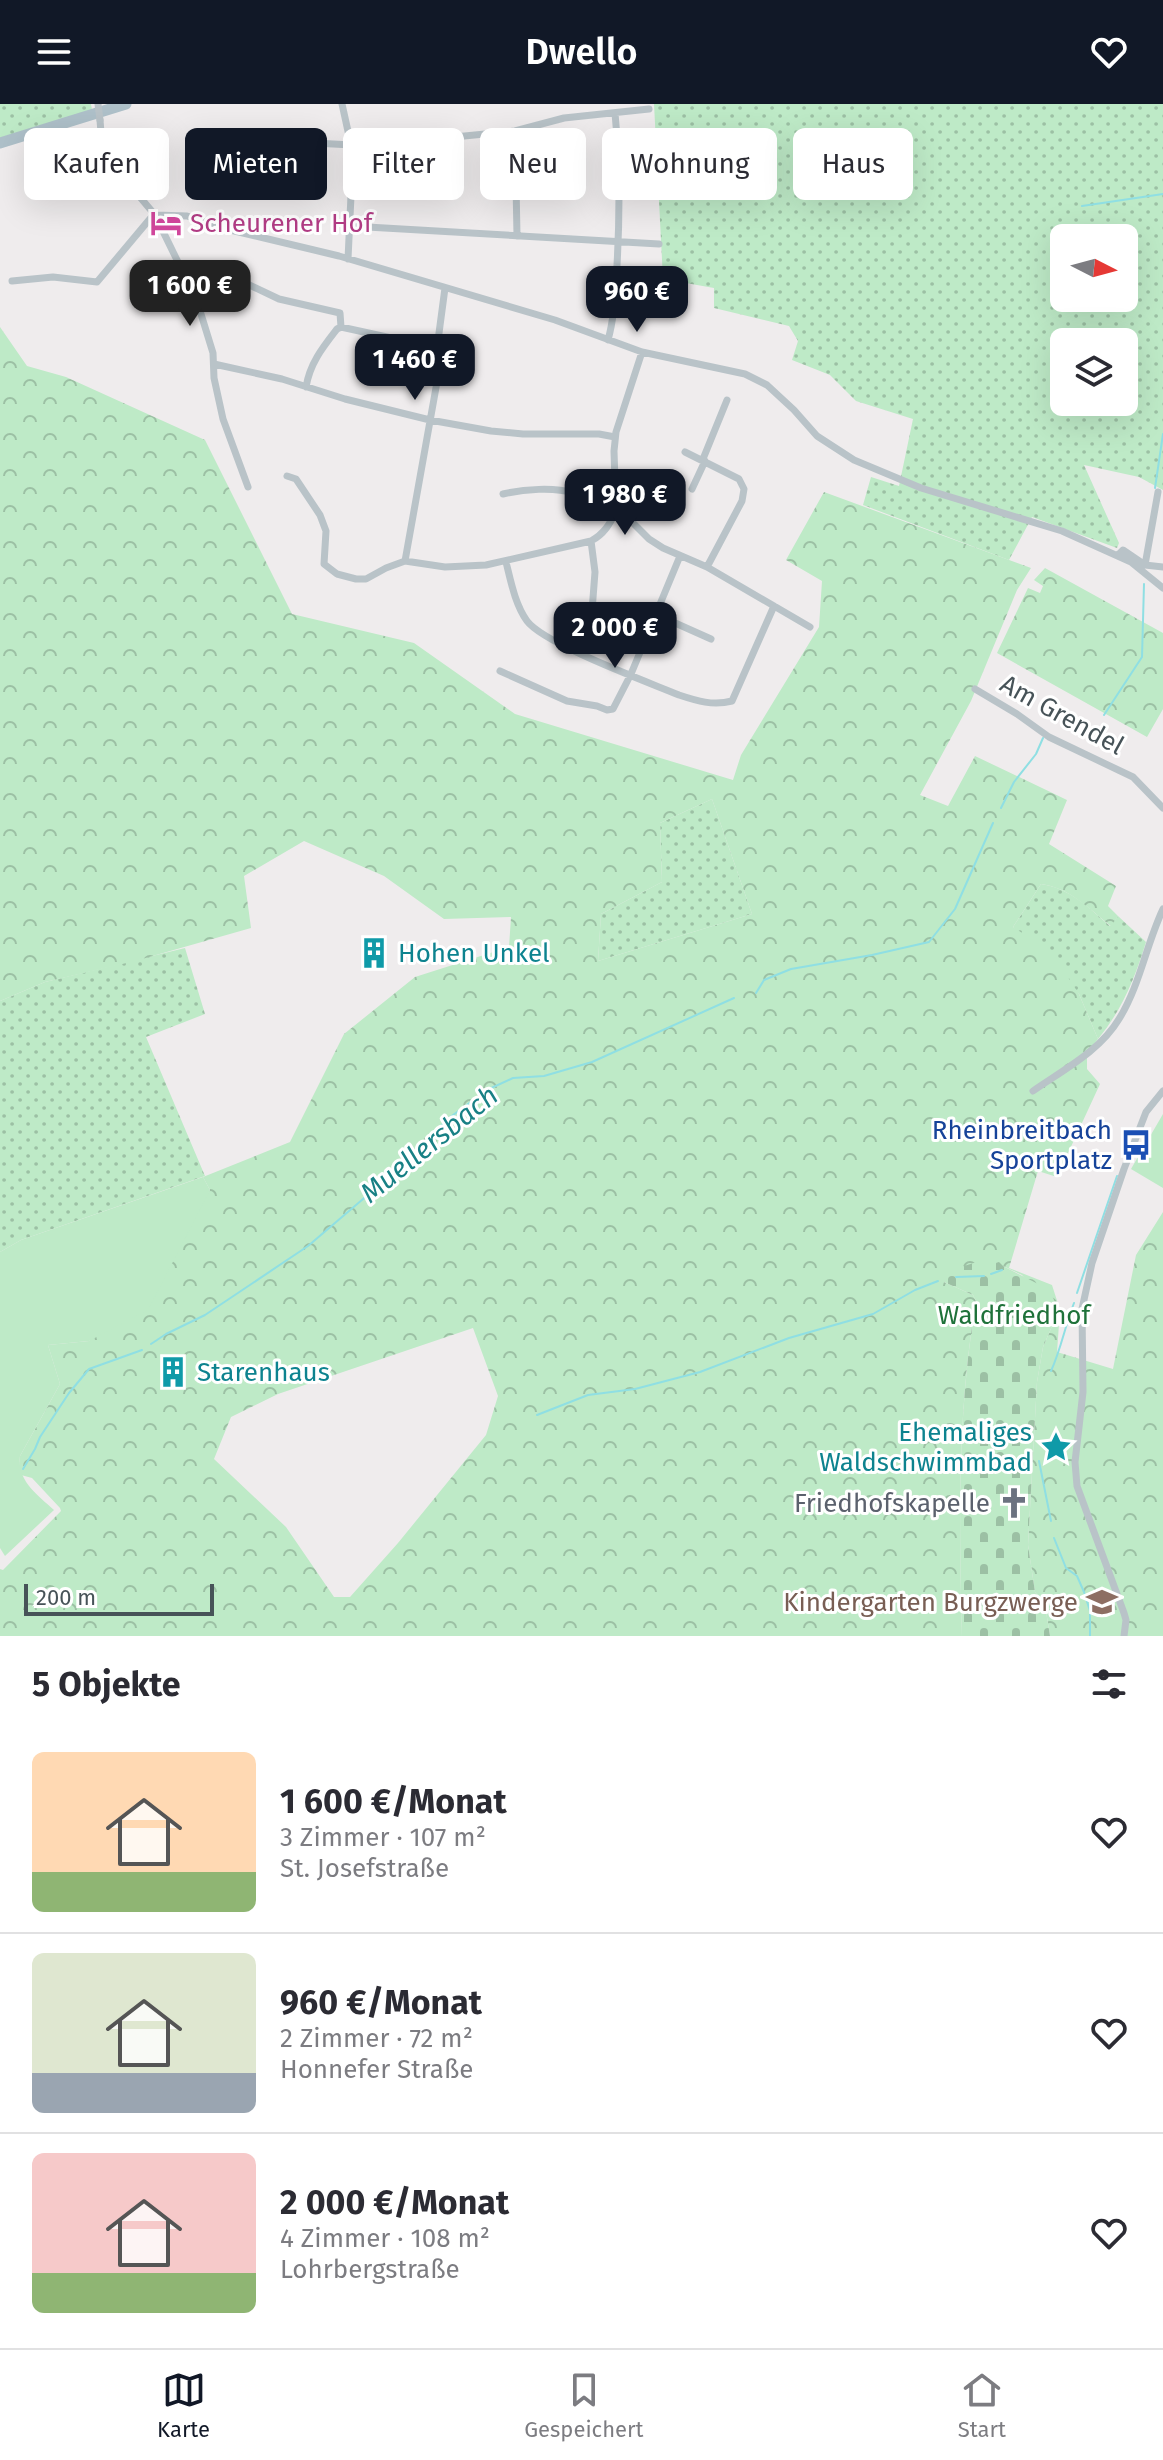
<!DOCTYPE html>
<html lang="de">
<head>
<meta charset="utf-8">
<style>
  body { margin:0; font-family:"Fira Sans",sans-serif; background:#f2f2f3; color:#2b2b33; height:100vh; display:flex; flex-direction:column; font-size:30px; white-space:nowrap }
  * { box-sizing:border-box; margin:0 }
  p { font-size:26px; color:#7c7c81 }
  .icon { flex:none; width:44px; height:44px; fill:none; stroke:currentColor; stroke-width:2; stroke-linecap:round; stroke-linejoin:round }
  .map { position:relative; height:1532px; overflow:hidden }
  .panel { display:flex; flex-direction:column; background:#fff; flex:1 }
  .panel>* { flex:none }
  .hud { position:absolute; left:24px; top:24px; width:1116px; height:72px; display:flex; gap:16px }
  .needle { width:52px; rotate:96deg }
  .buttons { position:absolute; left:1050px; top:120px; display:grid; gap:16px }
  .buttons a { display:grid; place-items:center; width:88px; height:88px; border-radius:12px; background:#fff; box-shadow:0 8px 32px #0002; font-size:40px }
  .scale { position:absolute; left:24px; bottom:20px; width:190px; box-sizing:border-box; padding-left:8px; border:4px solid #475358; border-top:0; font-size:22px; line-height:28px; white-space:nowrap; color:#475358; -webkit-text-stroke:6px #fff; paint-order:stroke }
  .price { position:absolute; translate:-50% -68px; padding:0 18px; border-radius:16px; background:#111827; color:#fff; font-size:26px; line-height:52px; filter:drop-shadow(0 2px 4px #0008) }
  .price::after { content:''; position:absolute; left:50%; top:48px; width:24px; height:18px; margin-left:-12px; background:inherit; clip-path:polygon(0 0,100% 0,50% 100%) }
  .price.selected { background:#222; color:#fff }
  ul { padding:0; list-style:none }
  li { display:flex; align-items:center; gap:24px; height:200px; padding:0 32px }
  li+li { border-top:2px solid #e1e1e2 }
  li span { display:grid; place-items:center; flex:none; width:224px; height:160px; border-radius:12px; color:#555 }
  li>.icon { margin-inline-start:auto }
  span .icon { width:96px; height:96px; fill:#fffc; stroke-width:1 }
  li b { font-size:34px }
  h2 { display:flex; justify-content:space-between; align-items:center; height:96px; padding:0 32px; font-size:34px }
  .tag { padding:0 28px; border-radius:12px; background:#fff; box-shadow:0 8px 32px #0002; font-size:28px; line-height:72px }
  .tag.selected { background:#111827; color:#fff }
  header { display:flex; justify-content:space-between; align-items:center; height:104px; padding:0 32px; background:#111827; color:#fff; font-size:36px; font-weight:600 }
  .tabs { display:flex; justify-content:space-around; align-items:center; height:112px; border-top:2px solid #e1e1e2; background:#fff; font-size:22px; color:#7c7c81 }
  .tabs a { display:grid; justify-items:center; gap:4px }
  .tabs .selected { color:#111827 }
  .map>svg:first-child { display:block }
</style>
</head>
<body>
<header><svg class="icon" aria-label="menu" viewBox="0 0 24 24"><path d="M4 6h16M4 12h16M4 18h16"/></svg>Dwello<svg class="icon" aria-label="heart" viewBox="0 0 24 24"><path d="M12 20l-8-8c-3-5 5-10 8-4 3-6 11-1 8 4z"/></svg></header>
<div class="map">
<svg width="1163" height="1532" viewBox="0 0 1163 1532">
  <defs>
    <pattern id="grass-dots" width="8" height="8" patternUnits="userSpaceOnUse" patternTransform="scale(2)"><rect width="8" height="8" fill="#beeac7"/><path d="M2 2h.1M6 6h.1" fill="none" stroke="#9cc0a4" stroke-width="1.8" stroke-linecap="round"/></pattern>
    <pattern id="forest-crowns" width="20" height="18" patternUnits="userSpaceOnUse" patternTransform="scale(2)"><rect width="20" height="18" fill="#beeac7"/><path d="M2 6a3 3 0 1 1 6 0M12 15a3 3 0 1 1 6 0" fill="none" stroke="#9cc0a4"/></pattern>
    <pattern id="cemetery-stones" width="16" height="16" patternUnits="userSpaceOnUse" patternTransform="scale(2)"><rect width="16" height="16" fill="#beeac7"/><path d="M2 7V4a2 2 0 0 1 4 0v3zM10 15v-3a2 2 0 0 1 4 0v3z" fill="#9cc0a4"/></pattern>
  </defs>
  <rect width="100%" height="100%" fill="#efeced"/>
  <path fill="url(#grass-dots)" fill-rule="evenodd" d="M0,0H91L92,6L0,34Z
    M654,0H1163V386L1139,373L1084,361L1119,439L1117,444L1032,413L1009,456L863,401L871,373L899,382L913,315L856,297L830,271L792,256L798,237L789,222L714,204V184L663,175ZM1064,134H1124V194H1064ZM1064,238H1124V298H1064Z
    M712,695L752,810L598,857L601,810L662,778L660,719Z
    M1041,780C1070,784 1089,804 1110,822L1118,812L1146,838C1135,874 1122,906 1098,935L1079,890L1013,823Z
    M185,844L205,910L146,933L205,1072L21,1136L0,1148V897L45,878Z"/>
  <path fill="url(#forest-crowns)" fill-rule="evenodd" d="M0,223L27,262L66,273L205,336L292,510L414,539L515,610L733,676L741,651L819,523L822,477L786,456L824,388L1031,464L1017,486L971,597L920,691L948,702L975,652L1067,696L1049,740L1116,782L1108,802L1118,812L1111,822C1089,805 1070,784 1041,780L1013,823L1051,847L1079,890L1098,935L1087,949V965L1100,980L1057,1073L1038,1067L1009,1164L1052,1181L1060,1206L1057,1248L1113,1265L1136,1151L1163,1108V1532H1050L1045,1501L1035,1488L1028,1441L1037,1278L1043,1243L1056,1213L1022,1171L1003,1162L944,1178L973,1191L976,1197C957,1308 959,1420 962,1532H0V1465L3,1466L61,1407L60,1404L32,1374L21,1371L19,1364L20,1352L60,1280L48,1241L89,1237L210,1086L203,1073L290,1038L344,930L415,873L509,843L511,813L444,815L384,772L304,737L244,772L251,824L135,857L45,878L0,897ZM712,695L752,810L598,857L601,810L662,778L660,719ZM473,1224L498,1292L486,1331L398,1439L350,1493H334L286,1423L214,1355L231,1313L278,1290Z
    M1045,464L1163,529V605L1147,633L997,549L1028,484L1040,489L1043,482L1034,476Z"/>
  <path fill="url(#cemetery-stones)" d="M980,1157L986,1162L999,1158L1003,1162L1044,1183L1051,1189L1057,1203L1056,1213L1043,1243L1037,1278L1028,1441L1035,1488L1045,1501L1050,1532H962C959,1420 957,1309 976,1197L973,1191L944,1178L948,1167Z"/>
  <path fill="#beeac7" d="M1163,1010V1084L1131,1065Z
    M203,1073L210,1086L148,1206L89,1237L48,1241L60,1280L20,1352C17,1377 37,1390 54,1406L5,1452L0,1444V1148L21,1136Z"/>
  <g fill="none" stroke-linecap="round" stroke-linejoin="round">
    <path stroke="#8fdfe3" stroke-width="2" d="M1082,102L1163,90
      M1155,384L1163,330
      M1104,611L1142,553L1144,480
      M1001,704L1014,678L1036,650L1043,634
      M756,889L764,876L791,865L872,851L929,838L955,805L993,719
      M991,1170L1002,1166
      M956,1173L984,1172
      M1077,1189L1117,1072
      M151,1240L166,1230L205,1211L308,1142L397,1066L449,1014L487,986L513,974L544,972L592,958L734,894
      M1051,1267C1061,1245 1065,1222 1074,1199
      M537,1311L588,1291L635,1285L700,1268L789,1234L873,1210L915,1186L938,1177
      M1039,1357L1051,1417
      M23,1365L35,1345L40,1333L69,1289L89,1265L142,1246
      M1054,1434L1066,1464L1077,1472L1084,1488L1090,1507V1532"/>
    <path stroke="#b9c3c8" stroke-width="7" d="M342,0L353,50L348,155
      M100,16L102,41L108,55L155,111L197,197L213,249L214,274L223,315L248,383
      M515,27L517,132
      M295,38L352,41
      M353,43L515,27L564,14L649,5
      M155,111L187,112L226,125L339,152L555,216L642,248L745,270L767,281L794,306L817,332L854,356L921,384L1062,427L1131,458L1163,484
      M350,122L659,140
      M12,177L53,173L97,178L154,110
      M187,180L214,176L241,177L279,195L340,209L341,223
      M608,236C615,211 615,186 617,161C620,109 620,61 615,9
      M642,248L616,328L614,347L616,407L622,408L649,435L663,444L707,463L810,523
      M214,260L282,275L345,295L430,316L491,327L523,330H599L615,333
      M306,283C310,259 323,243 337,225L341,223L437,244
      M685,348L739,375L744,385L742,397L707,463
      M703,355L727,296
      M287,372L296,375L320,411L326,427L324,460L337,470L356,475H366L386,464L405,457L445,463L486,461L591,437C604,430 610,420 616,407C602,401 589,393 574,389C554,383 524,385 503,390
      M692,385L705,357
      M591,437L595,468L592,507
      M1118,451L1123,446L1145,461L1163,463
      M405,457L437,278V244L445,184
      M506,458C511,478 515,500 527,517C544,540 648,578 679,591C697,597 713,602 732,597L774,502
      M1145,461L1158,388
      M655,510L711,535
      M500,567L567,597L597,602L607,606L613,605L631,570L680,452
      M975,585L1017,610L1049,633L1133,673L1163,704
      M1033,987C1063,966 1100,947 1119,915C1140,881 1146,841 1163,805
      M1124,1532L1126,1516L1124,1509L1077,1382L1075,1358L1083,1288L1082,1205L1092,1159L1124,1065L1146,1008L1163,987"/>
    <path stroke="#aec0c9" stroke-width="11" d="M0,39L126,0"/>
    <path stroke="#b9c3c8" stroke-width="7" d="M98,0L100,16"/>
  </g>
  <defs>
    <symbol id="hotel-bare" viewBox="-9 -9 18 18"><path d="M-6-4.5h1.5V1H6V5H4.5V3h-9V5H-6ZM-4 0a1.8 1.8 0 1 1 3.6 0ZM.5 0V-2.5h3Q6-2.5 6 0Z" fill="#d1479c" stroke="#fff" stroke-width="2.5" paint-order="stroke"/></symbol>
    <symbol id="building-bare" viewBox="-9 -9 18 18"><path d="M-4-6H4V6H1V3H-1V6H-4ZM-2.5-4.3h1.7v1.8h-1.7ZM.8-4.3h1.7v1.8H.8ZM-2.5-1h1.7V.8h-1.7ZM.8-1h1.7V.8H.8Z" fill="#0f9aa8" stroke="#fff" stroke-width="2.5" paint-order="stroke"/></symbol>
    <symbol id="bus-bare" viewBox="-9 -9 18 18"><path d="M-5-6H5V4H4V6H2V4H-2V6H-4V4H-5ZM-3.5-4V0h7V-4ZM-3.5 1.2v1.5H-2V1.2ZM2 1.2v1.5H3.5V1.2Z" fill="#1a4fb4" stroke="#fff" stroke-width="2.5" paint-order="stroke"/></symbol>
    <symbol id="sight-bare" viewBox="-9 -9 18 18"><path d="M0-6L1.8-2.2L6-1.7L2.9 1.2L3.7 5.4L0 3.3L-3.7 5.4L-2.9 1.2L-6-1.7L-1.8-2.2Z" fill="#0f9aa8" stroke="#fff" stroke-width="2.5" paint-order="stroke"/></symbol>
    <symbol id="church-bare" viewBox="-9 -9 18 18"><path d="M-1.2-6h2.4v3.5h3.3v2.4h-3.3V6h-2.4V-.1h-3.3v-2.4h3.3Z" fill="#6b7280" stroke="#fff" stroke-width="2.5" paint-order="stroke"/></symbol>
    <symbol id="school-bare" viewBox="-9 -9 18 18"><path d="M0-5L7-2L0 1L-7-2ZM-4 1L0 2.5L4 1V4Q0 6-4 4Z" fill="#8d6e63" stroke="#fff" stroke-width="2.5" paint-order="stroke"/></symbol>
  </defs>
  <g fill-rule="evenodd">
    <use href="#hotel-bare" x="144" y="97" width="44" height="44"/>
    <use href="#building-bare" x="352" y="827" width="44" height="44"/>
    <use href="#bus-bare" x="1114" y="1019" width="44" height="44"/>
    <use href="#building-bare" x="151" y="1246" width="44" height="44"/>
    <use href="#sight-bare" x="1034" y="1321" width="44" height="44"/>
    <use href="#church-bare" x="992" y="1377" width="44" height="44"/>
    <use href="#school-bare" x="1080" y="1476" width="44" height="44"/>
  </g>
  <g text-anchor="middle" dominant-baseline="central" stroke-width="6" stroke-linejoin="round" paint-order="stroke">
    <g font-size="26" fill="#b23c85" stroke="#fff" text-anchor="start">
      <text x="190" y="119">Scheurener Hof</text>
    </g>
    <g font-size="26" fill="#475358" stroke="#fff">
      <text transform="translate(1062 611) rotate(29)">Am Grendel</text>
    </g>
    <g font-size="26" fill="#0d838f" stroke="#fff" text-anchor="start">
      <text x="398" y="849">Hohen Unkel</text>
      <text x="197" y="1268">Starenhaus</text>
      <text x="1032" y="1328" text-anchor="end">Ehemaliges<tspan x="1032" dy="30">Waldschwimmbad</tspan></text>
    </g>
    <g font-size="26" fill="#164399" stroke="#fff" text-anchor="end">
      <text x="1112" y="1026">Rheinbreitbach<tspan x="1112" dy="30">Sportplatz</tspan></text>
    </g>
    <g font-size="26" fill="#1f723a" stroke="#fff">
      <text x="1014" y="1211">Waldfriedhof</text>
    </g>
    <g font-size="26" fill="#5b616d" stroke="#fff" text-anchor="end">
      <text x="990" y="1399">Friedhofskapelle</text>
    </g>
    <g font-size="26" fill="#785e54" stroke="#fff" text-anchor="end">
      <text x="1078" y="1498">Kindergarten Burgzwerge</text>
    </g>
    <g font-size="28" font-style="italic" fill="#188085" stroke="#fff">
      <text transform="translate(429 1040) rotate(-39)">Muellersbach</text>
    </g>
  </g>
</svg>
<div class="buttons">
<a><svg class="needle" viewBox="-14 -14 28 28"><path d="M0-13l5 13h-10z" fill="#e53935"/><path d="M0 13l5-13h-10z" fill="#7c7c81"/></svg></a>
<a><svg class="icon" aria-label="layers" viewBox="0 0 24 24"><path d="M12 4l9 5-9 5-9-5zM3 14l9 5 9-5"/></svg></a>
</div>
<div class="scale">200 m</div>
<b class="price selected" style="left:190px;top:224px">1 600 €</b>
<b class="price" style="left:637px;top:230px">960 €</b>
<b class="price" style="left:415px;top:298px">1 460 €</b>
<b class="price" style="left:625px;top:433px">1 980 €</b>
<b class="price" style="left:615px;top:566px">2 000 €</b>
<div class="hud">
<a class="tag">Kaufen</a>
<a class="tag selected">Mieten</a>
<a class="tag">Filter</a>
<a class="tag">Neu</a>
<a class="tag">Wohnung</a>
<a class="tag">Haus</a>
</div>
</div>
<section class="panel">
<h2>5 Objekte<svg class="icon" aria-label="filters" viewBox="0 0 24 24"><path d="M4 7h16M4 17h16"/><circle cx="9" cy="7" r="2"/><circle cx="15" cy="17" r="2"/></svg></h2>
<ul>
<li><span style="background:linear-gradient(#ffd9b3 75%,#8fb573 0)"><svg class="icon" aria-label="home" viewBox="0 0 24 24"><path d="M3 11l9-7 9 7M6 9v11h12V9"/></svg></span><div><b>1 600 €/Monat</b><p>3 Zimmer · 107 m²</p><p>St. Josefstraße</p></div><svg class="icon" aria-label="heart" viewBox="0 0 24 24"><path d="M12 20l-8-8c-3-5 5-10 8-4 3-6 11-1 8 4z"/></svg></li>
<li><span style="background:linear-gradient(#dfe7d0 75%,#9aa5b1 0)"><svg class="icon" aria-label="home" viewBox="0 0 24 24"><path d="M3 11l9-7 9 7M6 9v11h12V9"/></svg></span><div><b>960 €/Monat</b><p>2 Zimmer · 72 m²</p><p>Honnefer Straße</p></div><svg class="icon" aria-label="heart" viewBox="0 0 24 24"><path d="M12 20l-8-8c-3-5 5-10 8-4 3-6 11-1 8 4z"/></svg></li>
<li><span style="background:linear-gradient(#f6c9c9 75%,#8fb573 0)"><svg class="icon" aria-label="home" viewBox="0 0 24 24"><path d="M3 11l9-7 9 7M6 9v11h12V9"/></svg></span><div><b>2 000 €/Monat</b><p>4 Zimmer · 108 m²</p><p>Lohrbergstraße</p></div><svg class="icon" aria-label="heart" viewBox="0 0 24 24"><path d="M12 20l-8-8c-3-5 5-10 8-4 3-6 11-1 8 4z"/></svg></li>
</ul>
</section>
<nav class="tabs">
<a class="selected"><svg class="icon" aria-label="map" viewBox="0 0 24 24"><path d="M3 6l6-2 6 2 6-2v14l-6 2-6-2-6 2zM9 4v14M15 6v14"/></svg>Karte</a>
<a><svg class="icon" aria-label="saved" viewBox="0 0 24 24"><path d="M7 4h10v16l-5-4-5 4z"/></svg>Gespeichert</a>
<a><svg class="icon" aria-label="home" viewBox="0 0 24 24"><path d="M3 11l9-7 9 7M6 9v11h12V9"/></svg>Start</a>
</nav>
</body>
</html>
